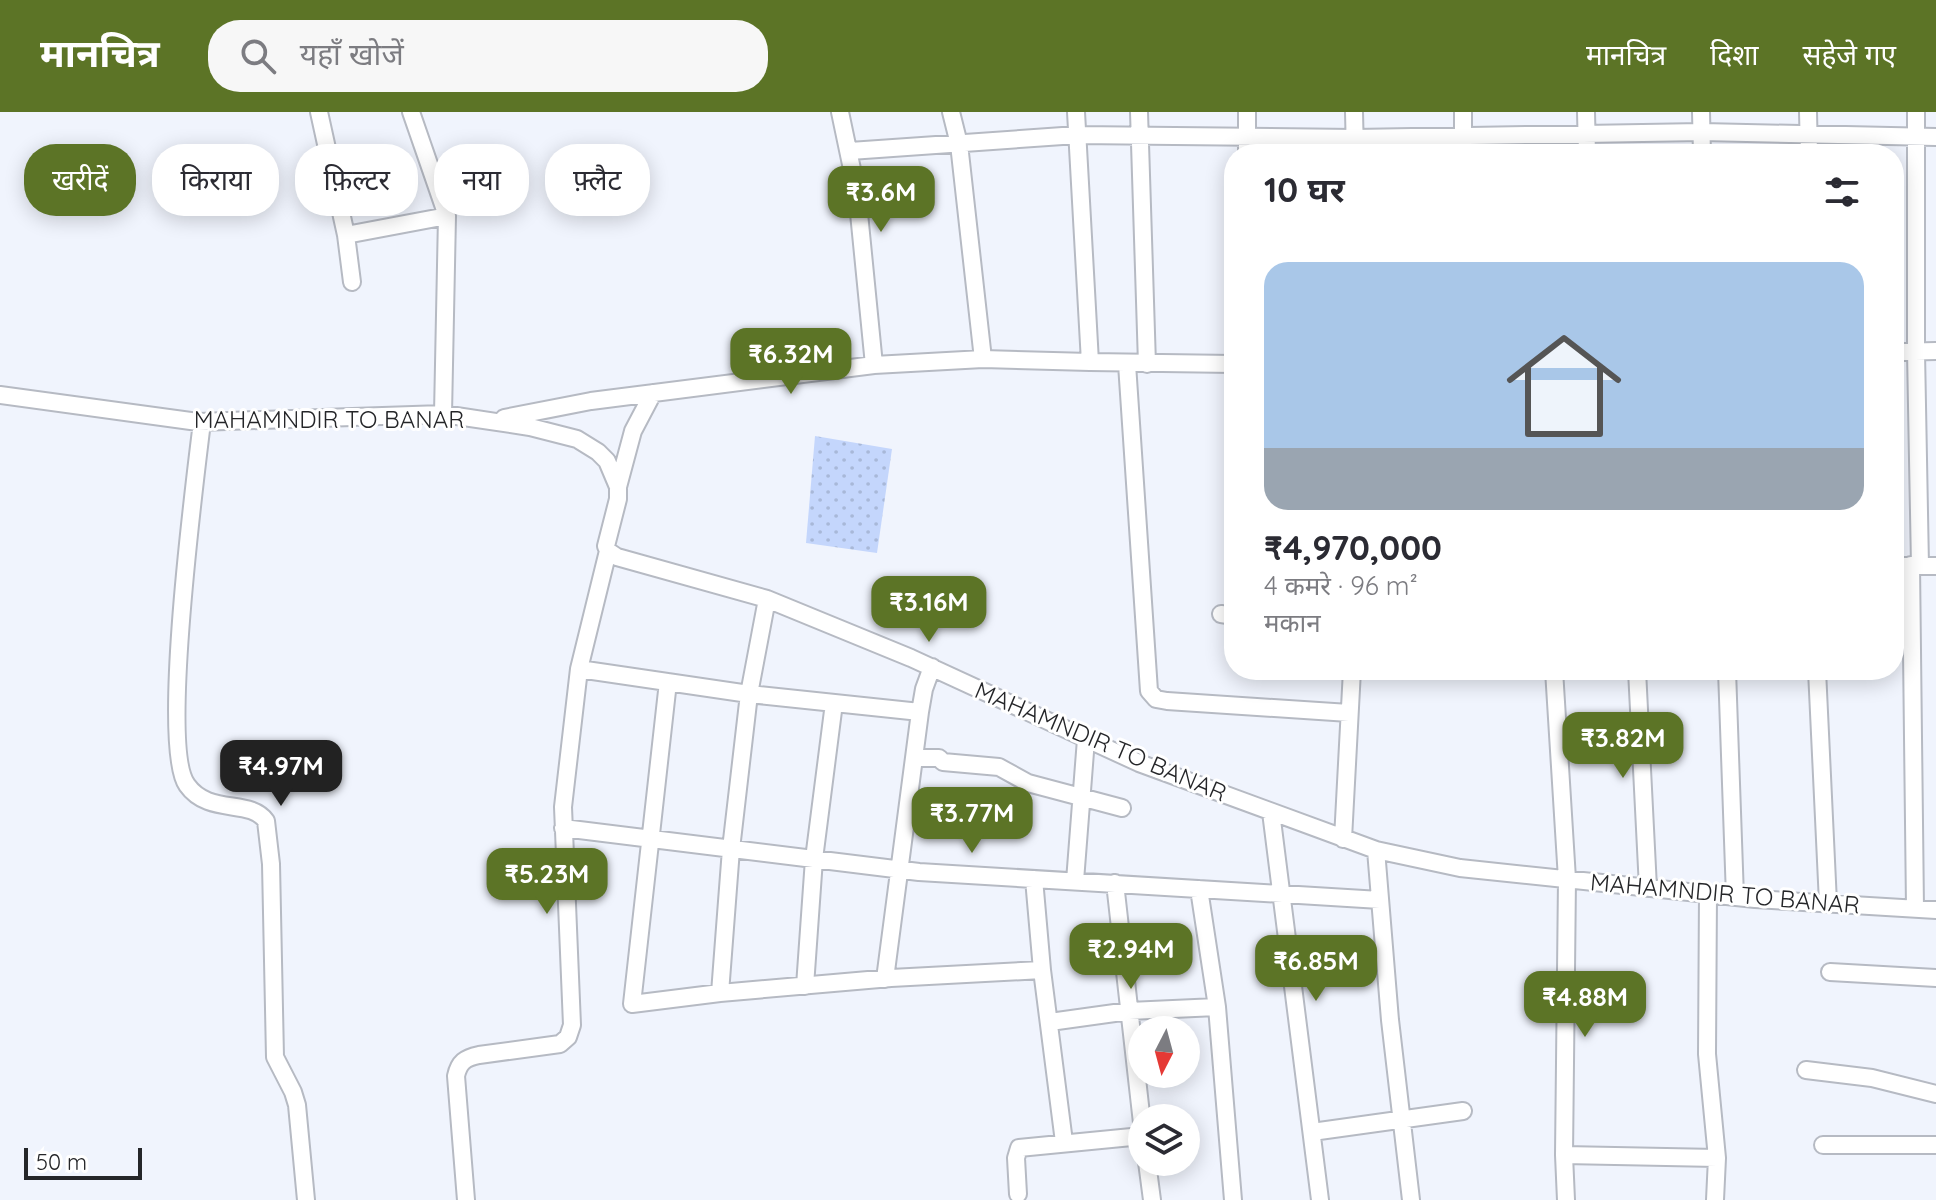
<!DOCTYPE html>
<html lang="hi">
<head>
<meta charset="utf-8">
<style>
  body { margin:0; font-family:Quicksand,"Noto Sans Devanagari",sans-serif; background:#f7f7f7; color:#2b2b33; height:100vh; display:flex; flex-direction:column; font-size:30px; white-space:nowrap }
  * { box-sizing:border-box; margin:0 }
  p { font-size:26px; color:#7c7c81 }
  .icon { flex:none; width:44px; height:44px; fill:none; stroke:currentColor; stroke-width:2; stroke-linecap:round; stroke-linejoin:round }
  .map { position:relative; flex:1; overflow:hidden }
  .side { position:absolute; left:1224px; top:32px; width:680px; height:536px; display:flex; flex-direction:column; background:#fff; border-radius:32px; box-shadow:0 4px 20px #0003 }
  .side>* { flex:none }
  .guide { position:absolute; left:24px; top:32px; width:760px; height:72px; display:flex; gap:16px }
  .needle { width:52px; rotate:186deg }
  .fabs { position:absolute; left:1128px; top:904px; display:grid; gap:16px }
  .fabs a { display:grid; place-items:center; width:72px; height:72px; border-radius:50%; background:#fff; box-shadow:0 4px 20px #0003; font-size:40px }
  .scale { position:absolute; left:24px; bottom:20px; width:118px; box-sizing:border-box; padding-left:8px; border:4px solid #252629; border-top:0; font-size:22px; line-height:28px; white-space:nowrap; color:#252629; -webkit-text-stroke:6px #fff; paint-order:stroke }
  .price { position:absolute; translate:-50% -68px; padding:0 18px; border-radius:16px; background:#5c7426; color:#fff; font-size:26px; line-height:52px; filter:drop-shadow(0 2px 4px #0008) }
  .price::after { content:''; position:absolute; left:50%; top:48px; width:24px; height:18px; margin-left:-12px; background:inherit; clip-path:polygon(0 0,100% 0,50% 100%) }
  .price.current { background:#222; color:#fff }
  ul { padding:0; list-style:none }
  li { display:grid; align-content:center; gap:16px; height:424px; padding:0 40px }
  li+li { border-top:2px solid #e1e1e2 }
  li span { display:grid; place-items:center; height:248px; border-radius:24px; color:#555 }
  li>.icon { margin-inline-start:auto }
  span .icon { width:144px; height:144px; fill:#fffc; stroke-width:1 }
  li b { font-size:34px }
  h2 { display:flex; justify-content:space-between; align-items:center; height:96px; padding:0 40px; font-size:34px }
  .pill { padding:0 28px; border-radius:32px; background:#fff; box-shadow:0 4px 20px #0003; font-size:28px; line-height:72px }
  .pill.current { background:#5c7426; color:#fff }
  header { display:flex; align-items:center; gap:48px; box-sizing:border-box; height:112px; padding:0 40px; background:#5c7426; color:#fff }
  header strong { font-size:38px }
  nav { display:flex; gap:44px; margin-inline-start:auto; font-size:28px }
  .search { width:560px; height:72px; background:#f7f7f7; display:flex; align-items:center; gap:20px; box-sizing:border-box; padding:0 28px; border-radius:32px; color:#7c7c81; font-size:30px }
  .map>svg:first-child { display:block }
</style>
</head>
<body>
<header>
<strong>मानचित्र</strong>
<div class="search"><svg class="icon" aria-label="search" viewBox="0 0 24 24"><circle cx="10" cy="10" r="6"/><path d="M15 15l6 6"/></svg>यहाँ खोजें</div>
<nav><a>मानचित्र</a><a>दिशा</a><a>सहेजे गए</a></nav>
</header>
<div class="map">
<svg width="1936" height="1088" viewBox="0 0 1936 1088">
  <defs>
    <pattern id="grass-dots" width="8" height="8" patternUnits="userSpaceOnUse" patternTransform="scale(2)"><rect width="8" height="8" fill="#c4d6fc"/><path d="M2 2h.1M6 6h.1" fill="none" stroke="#a8b8d8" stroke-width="1.8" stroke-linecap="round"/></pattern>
  </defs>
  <rect width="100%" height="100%" fill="#f0f4fd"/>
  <path fill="url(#grass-dots)" d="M815,324L892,337L877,441L806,431Z"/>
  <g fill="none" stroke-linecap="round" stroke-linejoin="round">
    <defs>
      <path id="street" d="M319,0L346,123L352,170
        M411,0L447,104
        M840,0L857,81L874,253
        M951,0L959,32L983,247
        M1076,0L1090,250L1234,252
        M1139,0L1147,252
        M1247,0V42
        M1354,0L1355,42
        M1463,0V42
        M1586,0L1587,42
        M1701,0L1702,42
        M1808,0L1809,42
        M1916,0V240L1920,454
        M850,39L1077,23L1355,26L1702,20L1936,25
        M346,123L447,104L443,302
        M1894,240L1936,239
        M1127,252L1149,579L1156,587L1167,589L1349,601
        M0,283L198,310L443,302L530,315L577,327L598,340L607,349L618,375V387L606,434L608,439L617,445L767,487L911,546L1139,651L1376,738L1460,756L1755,787L1936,798
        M504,306L591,289L874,253L983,247L1090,250
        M202,310C195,368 160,636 187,673C209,704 250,686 266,709L271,752L275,945L293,980L297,993L306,1088
        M618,375L633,319L653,281
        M1911,453L1915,796
        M1894,454H1936
        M767,487L749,582L731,737L720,881L891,866L1042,858L1064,1030
        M1221,502L1234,504
        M579,557L749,582L920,600L924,577L932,555
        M1554,558L1567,767L1564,1043L1566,1088
        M1637,558L1648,776
        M1727,558L1735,785
        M1817,558L1828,791
        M668,570L632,892L720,881
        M914,646H939L943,650L999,655L1028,671L1122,696
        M1271,700L1320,1088
        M563,716L919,760L1380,788
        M1343,727L1352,558
        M1376,738L1390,908L1411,1088
        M1034,767L1042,858
        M1075,769L1086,627
        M1115,771L1142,1011
        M1199,777L1217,895L1233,1088
        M1708,782L1707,942L1717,1046L1715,1088
        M1830,860L1936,866
        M885,867L920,600
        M805,874L814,747L834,591
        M1050,910L1129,899L1217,895
        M1806,958L1872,966L1936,982
        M1312,1020L1463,999
        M1823,1033H1936
        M1564,1043L1717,1046
        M1147,1050L1152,1088
        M1018,1082L1016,1046L1019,1036L1142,1024
        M466,1088L456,964C459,950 465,946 479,943L560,932L568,925L572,913L563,695L579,557L608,439"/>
    </defs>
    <use href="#street" stroke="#b6bac3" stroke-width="20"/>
    <use href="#street" stroke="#fff" stroke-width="16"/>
  </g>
  <g text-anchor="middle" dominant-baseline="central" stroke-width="6" stroke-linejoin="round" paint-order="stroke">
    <g font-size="24" fill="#252629" stroke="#fff">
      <text x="329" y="307">MAHAMNDIR TO BANAR</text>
      <text transform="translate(1101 629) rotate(23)">MAHAMNDIR TO BANAR</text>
      <text transform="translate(1725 781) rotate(5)">MAHAMNDIR TO BANAR</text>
    </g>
  </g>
</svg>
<div class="fabs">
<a><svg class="needle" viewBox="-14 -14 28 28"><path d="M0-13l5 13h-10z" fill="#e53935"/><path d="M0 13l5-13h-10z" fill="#7c7c81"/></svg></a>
<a><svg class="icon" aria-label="layers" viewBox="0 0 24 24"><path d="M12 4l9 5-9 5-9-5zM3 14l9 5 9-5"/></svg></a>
</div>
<div class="scale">50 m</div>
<b class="price" style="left:881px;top:122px">₹3.6M</b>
<b class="price" style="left:791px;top:284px">₹6.32M</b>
<b class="price" style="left:929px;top:532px">₹3.16M</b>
<b class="price" style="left:1623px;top:668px">₹3.82M</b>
<b class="price current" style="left:281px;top:696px">₹4.97M</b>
<b class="price" style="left:972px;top:743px">₹3.77M</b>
<b class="price" style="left:547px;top:804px">₹5.23M</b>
<b class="price" style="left:1131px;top:879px">₹2.94M</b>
<b class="price" style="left:1316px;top:891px">₹6.85M</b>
<b class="price" style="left:1585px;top:927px">₹4.88M</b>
<div class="guide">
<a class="pill current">खरीदें</a>
<a class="pill">किराया</a>
<a class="pill">फ़िल्टर</a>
<a class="pill">नया</a>
<a class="pill">फ़्लैट</a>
</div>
<section class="side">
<h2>10 घर<svg class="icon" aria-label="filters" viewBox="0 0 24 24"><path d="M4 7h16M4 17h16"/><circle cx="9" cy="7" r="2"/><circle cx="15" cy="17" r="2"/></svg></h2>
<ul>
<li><span style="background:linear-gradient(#a9c7e8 75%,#9aa5b1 0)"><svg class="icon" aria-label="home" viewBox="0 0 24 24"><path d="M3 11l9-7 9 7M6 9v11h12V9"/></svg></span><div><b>₹4,970,000</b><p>4 कमरे · 96 m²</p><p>मकान</p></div></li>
</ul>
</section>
</div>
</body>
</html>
